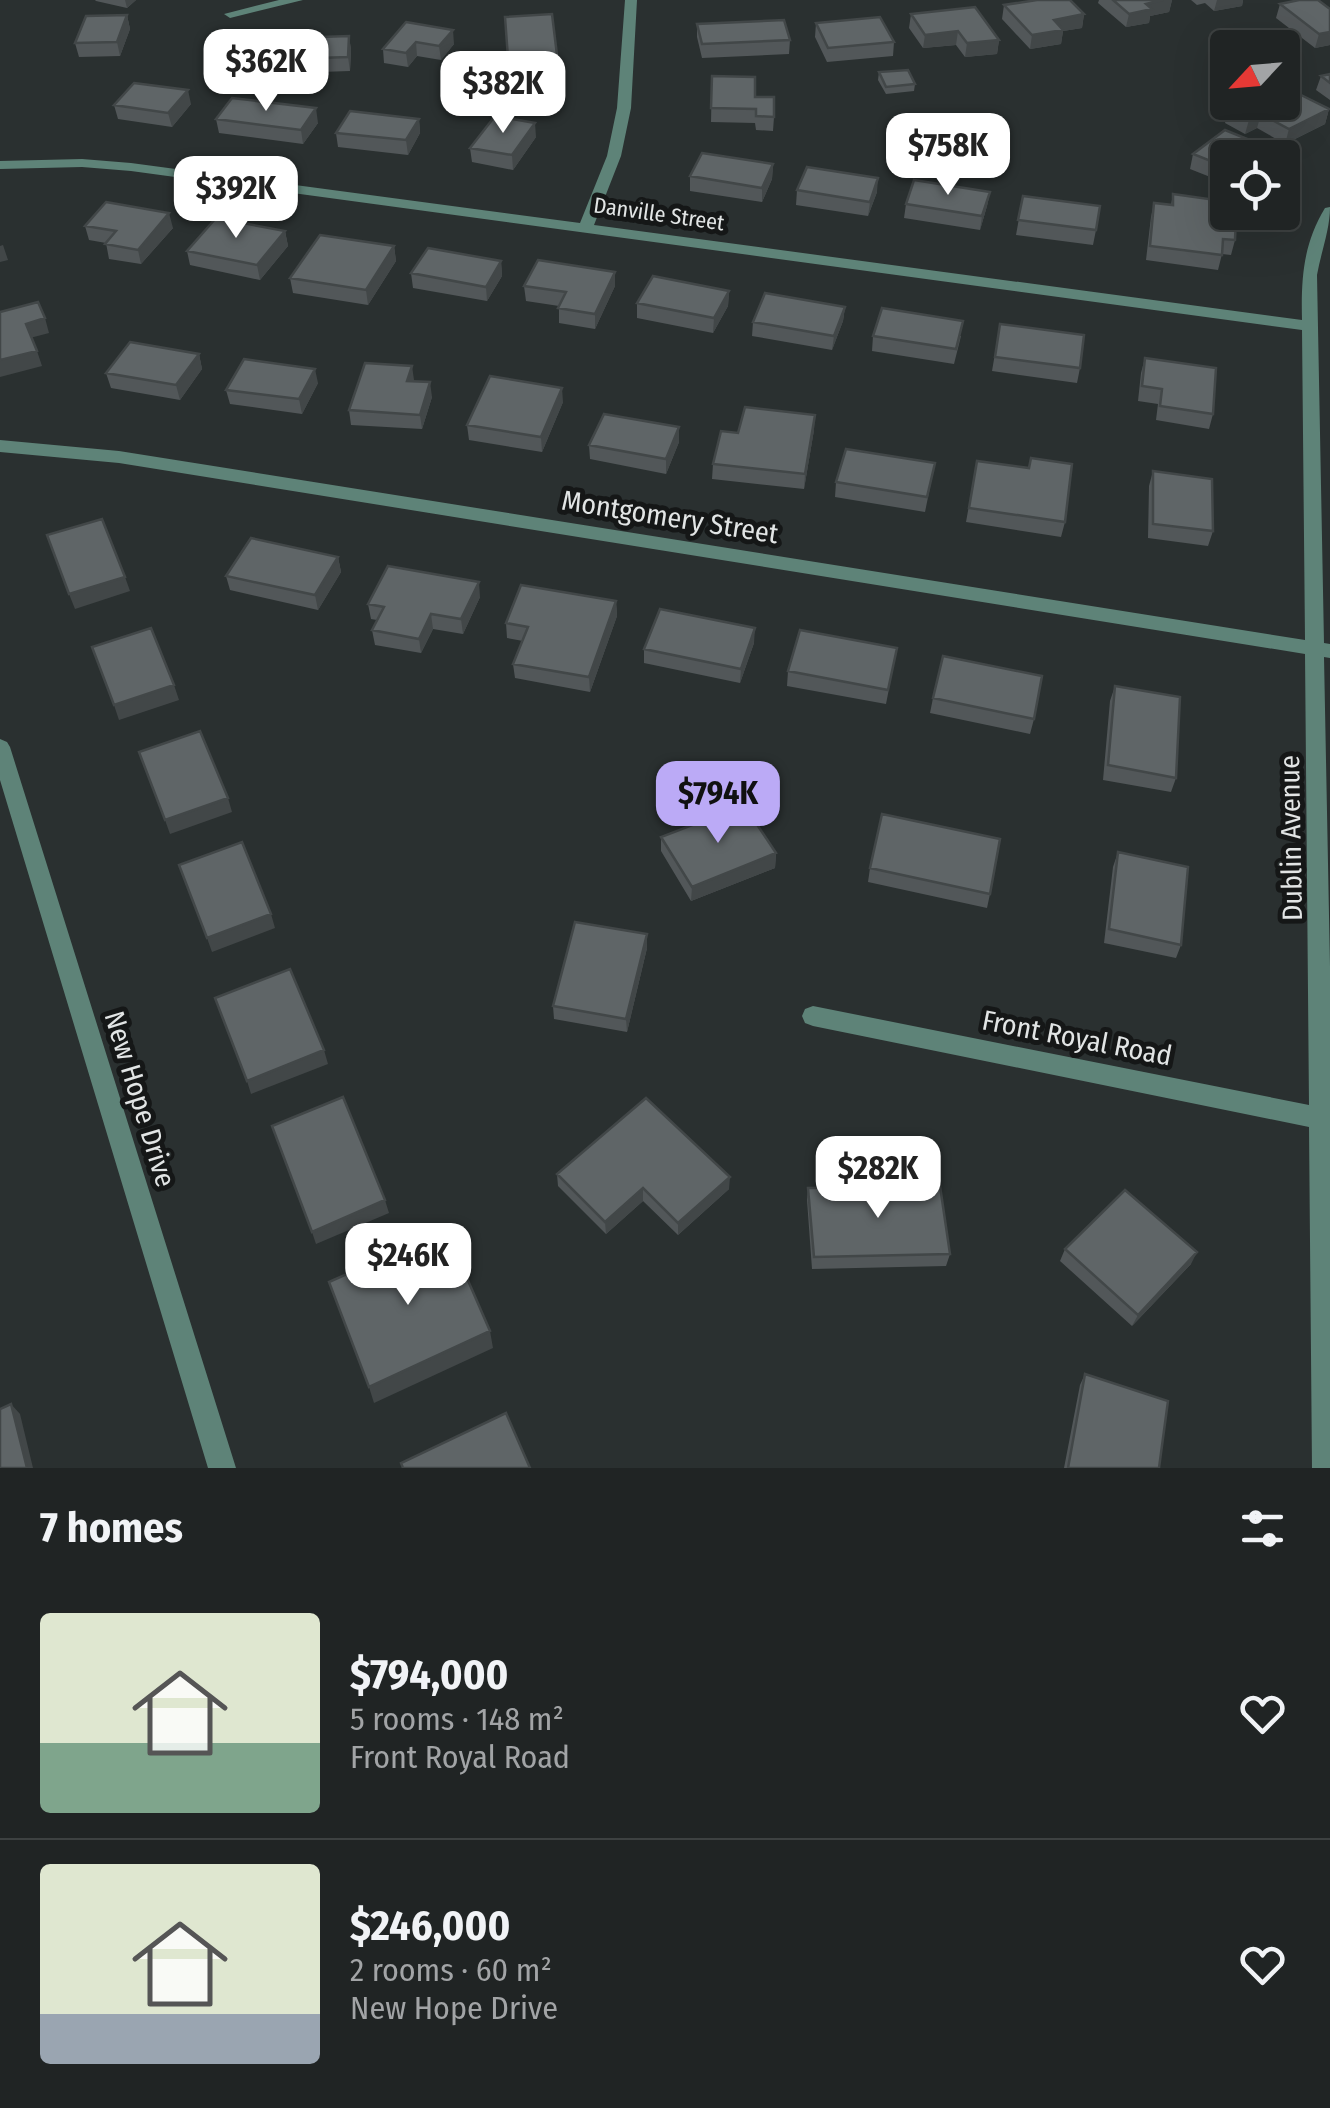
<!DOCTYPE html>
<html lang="en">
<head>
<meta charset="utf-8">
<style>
  body { margin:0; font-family:"Fira Sans Condensed",sans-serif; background:#282c2c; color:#f1f3f6; height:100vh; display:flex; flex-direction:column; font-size:38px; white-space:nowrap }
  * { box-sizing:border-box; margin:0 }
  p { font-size:32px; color:#a2a4a6 }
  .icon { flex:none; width:55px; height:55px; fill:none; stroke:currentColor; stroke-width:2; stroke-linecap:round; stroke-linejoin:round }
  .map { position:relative; height:1468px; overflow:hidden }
  .details { display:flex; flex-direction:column; background:#202424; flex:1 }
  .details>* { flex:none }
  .needle { width:65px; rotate:244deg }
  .controls { position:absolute; left:1210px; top:30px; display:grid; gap:20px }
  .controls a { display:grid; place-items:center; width:90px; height:90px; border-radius:10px; background:#202424; box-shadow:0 10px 40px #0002,0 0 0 2px #3d4141; font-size:50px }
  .price { position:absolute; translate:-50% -85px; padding:0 22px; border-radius:20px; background:#fff; color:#222; font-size:32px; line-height:65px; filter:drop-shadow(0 2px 5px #0008) }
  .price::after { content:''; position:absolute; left:50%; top:60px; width:30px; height:22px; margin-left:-15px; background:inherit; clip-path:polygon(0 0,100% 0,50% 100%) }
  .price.selected { background:#bbaaf6; color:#111 }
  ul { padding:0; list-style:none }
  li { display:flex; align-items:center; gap:30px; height:250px; padding:0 40px }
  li+li { border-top:2px solid #3d4141 }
  li span { display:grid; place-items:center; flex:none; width:280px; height:200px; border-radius:10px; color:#555 }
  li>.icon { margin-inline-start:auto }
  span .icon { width:120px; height:120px; fill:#fffc; stroke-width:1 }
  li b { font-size:42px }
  h2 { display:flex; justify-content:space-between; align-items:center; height:120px; padding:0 40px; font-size:42px }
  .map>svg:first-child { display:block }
</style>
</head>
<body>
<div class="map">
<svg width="1330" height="1468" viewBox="0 0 1330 1468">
  <rect width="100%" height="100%" fill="#2a3030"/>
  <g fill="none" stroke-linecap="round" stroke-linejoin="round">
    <path fill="#5e8378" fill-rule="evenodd" d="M279,0H303L230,18L224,14Z
      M625,0H637L631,108L621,156L594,225L1302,320C1301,279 1303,244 1325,208L1330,207C1330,230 1321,252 1317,275L1324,643L1330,644V658L1324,657L1330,966V1468H1312L1309,1127L813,1026L805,1023L802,1016L805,1009L813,1006L1309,1105L1305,654L119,463L0,452V440L119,451L1305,640L1302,330L131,171L82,167L0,169V161L82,159L131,163L580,223L607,156L617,108Z
      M0,739L7,742L10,747L236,1468H208L0,780Z"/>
  </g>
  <path fill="#525759" d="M95,0H136L127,8L96,1Z
    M1099,0H1172L1169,12L1150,16L1149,23L1126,27L1098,3Z
    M1191,0H1243L1242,6L1214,11L1205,3L1197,5Z
    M1280,4L1330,9V45L1315,48L1276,18Z
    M1004,5L1084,14L1082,28L1063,31L1061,44L1030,49L1002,19Z
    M911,14L999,40L997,54L965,57L956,45L923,48L909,28Z
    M127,15L130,29L120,56L79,57L75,43Z
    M505,17L557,55L558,69L509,72Z
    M406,22L454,44L441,60L417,56L408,67L384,63L383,49Z
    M816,23L894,42L893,56L827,62L815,37Z
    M697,24L790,40L789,54L702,58L697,37Z
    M349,36L351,50L350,71L291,73L289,59Z
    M879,72L915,84L914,91L886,94L878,80Z
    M1330,74V100L1316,90L1321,76Z
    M712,76L755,97L774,117L773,131L756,130L755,123L711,122Z
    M191,104L172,127L118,119L114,105Z
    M1229,109H1329L1325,124L1285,144L1257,128L1245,134L1225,123Z
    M216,119L318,123L303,144L219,133Z
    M419,119L420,133L408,155L338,147L336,133Z
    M536,137L513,170L472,162L470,148Z
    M1272,149L1270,158H1228V184L1190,169L1193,154Z
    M773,164L772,179L762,202L690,191V176Z
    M797,190L877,192L868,216L796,205Z
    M990,192L987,206L980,230L904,218L906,204Z
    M1173,194L1222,216L1235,240L1231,255L1222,254L1218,270L1146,260L1151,217L1154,203L1171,205Z
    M1023,196L1096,230L1093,245L1016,235Z
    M85,226L173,228L141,264L109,259L106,243L89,240Z
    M285,231L288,246L260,280L190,265L187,251Z
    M394,246L396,261L368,305L293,293L290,278Z
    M501,261L502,276L487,301L413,288L411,273Z
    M524,286H615L595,329L559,323V306L526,301Z
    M729,291L728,306L713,333L637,318V303Z
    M845,307L843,321L832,350L752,336L753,322Z
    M1000,324L1080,368L1077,383L992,371Z
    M873,336H961L954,364L872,351Z
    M199,354L202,369L180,400L111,388L106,373Z
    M1145,358L1213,414L1209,429L1156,420L1158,404L1138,401L1141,373Z
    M413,381L432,397L422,429L351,425L349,410Z
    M318,383L302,414L230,404L226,390Z
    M563,402L542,452L469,440L467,425Z
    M814,430L804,489L712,479L713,464L738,433Z
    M679,442L666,474L590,459L589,445Z
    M977,461L1065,522L1061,537L966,522Z
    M935,463L925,512L835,497L836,482Z
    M1153,471L1213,531L1208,546L1148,538L1149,486Z
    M338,557L341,572L318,610L230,590L226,576Z
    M480,597L463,634L433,629L421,653L375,645L372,630L377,620L371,619L368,604Z
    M616,601L617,616L590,692L515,678L513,664L523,641L507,638L506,623Z
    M754,643L740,683L644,663V649Z
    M897,648L886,704L787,686L788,671Z
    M1115,686L1176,778L1171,792L1103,780L1110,701Z
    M933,698L1034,719L1030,734L930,713Z
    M661,837L776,853L775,868L691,901L661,851Z
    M1118,852L1181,945L1176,958L1104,943L1113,867Z
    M870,868L990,894L987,908L868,882Z
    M647,948L627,1032L554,1019L553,1006Z
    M557,1174L729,1189L678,1235L643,1201L606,1234L558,1186Z
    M808,1188L950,1254L946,1266L812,1269L807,1200Z
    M1065,1249L1191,1264L1132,1326L1060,1261Z
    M1085,1374L1159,1468H1064L1080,1385Z"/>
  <path fill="#424748" d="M125,0H136L127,8Z
    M1163,0H1172L1169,12L1150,16L1149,23L1126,27L1129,14L1146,4Z
    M1217,0H1243L1242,6L1214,11Z
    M1084,14L1082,28L1063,31L1061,44L1030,49L1032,35L1054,20Z
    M127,15L130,29L120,56L117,42Z
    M453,30L454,44L441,60L439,46Z
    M958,31L956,45L923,48L925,35Z
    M1330,32V45L1315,48L1319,34Z
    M349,36L351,50L350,71L348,57Z
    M999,40L997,54L965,57L967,43Z
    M416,42L417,56L408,67L406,53Z
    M188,90L191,104L172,127L168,113Z
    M316,108L318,123L303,144L301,130Z
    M1329,109L1325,124L1285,144L1289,129Z
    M1261,114L1257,128L1245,134L1249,120Z
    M419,119L420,133L408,155L406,140Z
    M535,123L536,137L513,170L512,155Z
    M773,164L772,179L762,202V188Z
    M878,178L877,192L868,216L870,202Z
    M990,192L987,206L980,230L982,216Z
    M169,213L173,228L141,264L138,250Z
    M285,231L288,246L260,280L257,265Z
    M3,245L8,260L0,262V246Z
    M394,246L396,261L368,305L366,290Z
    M501,261L502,276L487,301L486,287Z
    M615,272V286L595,329V314Z
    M729,291L728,306L713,333L714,318Z
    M845,307L843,321L832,350L834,336Z
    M45,318L49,333L30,338L26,324Z
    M37,351L42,366L0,377V360Z
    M199,354L202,369L180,400L176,385Z
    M412,366L414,380L409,396L407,381Z
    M315,369L318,383L302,414L299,399Z
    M430,382L432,397L422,429L420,415Z
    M562,388L563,402L542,452L541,437Z
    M815,415L814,430L804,489L805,474Z
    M679,427V442L666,474V459Z
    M338,557L341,572L318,610L315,595Z
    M125,577L130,591L75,609L69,594Z
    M479,582L480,597L463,634L461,619Z
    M616,601L617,616L590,692L589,677Z
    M431,614L433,629L421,653L419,639Z
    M755,628L754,643L740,683L741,669Z
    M174,685L179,700L119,720L114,705Z
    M228,798L232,812L170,834L165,820Z
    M776,853L775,868L691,901L692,887Z
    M271,914L275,928L212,952L207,938Z
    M647,934V948L627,1032L626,1019Z
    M324,1050L328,1064L251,1094L247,1081Z
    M730,1177L729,1189L678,1235V1223Z
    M643,1188V1201L606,1234L605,1222Z
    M385,1200L389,1213L316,1244L312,1232Z
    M1197,1252L1191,1264L1132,1326L1138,1315Z
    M490,1331L493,1348L374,1403L369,1387Z
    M11,1404L20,1414L33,1468H27Z"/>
  <path fill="#5f6567" stroke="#424748" stroke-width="2.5" d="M1037,0H1070L1084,14L1054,20L1063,30L1032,35L1004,5Z
    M1113,0H1163L1146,4L1152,9L1129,14Z
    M1299,0H1318L1330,9V32L1319,34L1280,4Z
    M975,7L999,40L967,43L958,31L925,35L911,14Z
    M552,14L557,55L508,58L505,17Z
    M127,15L117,42L75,43L86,16Z
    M880,17L894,42L828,48L816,23Z
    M784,20L790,40L702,44L697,24Z
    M406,22L453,30L439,46L416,42L406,53L383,49Z
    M349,36L348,57L289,59L291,38Z
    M908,70L915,84L886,87L879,72Z
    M1330,74V83L1321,76Z
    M712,76L755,77V97H774V117L756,116V109L711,108Z
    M134,83L188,90L168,113L114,105Z
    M1293,91L1329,109L1289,129L1261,114L1249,120L1229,109L1243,102H1282V96Z
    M232,98L316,108L301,130L216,119Z
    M350,111L419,119L406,140L336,133Z
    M495,116L535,123L512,155L470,148Z
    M1225,130L1272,149L1262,158H1228V168L1193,154Z
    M702,153L773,164L762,188L690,176Z
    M807,167L878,178L870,202L797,190Z
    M914,180L990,192L982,216L906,204Z
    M1173,194L1223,201L1222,216L1236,218L1235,240L1223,239L1222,255L1150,246L1154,203L1173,205Z
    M1023,196L1100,206L1096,230L1018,220Z
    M106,202L169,213L138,250L105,244L116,231L85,226Z
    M216,218L285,231L257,265L187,251Z
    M320,235L394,246L366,290L290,278Z
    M428,248L501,261L486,287L411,273Z
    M538,260L615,272L595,314L558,308L566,292L524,286Z
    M653,276L729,291L714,318L637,303Z
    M765,293L845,307L834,336L753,322Z
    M38,302L45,318L26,324L37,351L0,360V312Z
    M882,308L963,321L956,349L873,336Z
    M1000,324L1084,335L1080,368L995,357Z
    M130,342L199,354L176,385L106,373Z
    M1145,358L1216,368L1213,414L1160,406L1162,389L1142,386Z
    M244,359L315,369L299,399L226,390Z
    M365,363L412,366L407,381L430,382L420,415L349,410Z
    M490,376L562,388L541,437L467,425Z
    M745,407L815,415L805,474L713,464L721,431L738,433Z
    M604,414L679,427L666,459L589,445Z
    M846,449L935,463L927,497L836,482Z
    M1031,458L1072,464L1065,522L969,508L977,461L1029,468Z
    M1153,471L1212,479L1213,531L1153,524Z
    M102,519L125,577L69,594L47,535Z
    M251,538L338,557L315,595L226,576Z
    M388,566L479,582L461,619L431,614L419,639L372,630L384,607L368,604Z
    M521,585L616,601L589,677L513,664L528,627L506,623Z
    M660,609L755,628L741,669L644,649Z
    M151,628L174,685L114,705L92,647Z
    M800,630L897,648L888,690L788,671Z
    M943,656L1042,676L1034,719L933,698Z
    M1115,686L1180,697L1176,778L1108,765Z
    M200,731L228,798L165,820L139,752Z
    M744,805L776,853L692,887L661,837Z
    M882,814L1000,839L990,894L870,868Z
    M242,842L271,914L207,938L179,865Z
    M1118,852L1188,867L1181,945L1109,929Z
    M575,922L647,934L626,1019L553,1006Z
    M290,969L324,1050L247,1081L215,998Z
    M343,1097L385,1200L312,1232L272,1126Z
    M646,1098L730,1177L678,1223L643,1188L605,1222L557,1174Z
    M940,1186L950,1254L814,1257L808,1188Z
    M1125,1190L1197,1252L1138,1315L1065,1249Z
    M446,1230L490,1331L369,1387L329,1282Z
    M1085,1374L1168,1401L1159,1468H1068Z
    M11,1404L27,1468H0V1409Z
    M506,1413L530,1468H403L401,1463Z"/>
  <g text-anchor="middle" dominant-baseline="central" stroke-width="10" stroke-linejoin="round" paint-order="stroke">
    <g font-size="22" fill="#e2e5e5" stroke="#151717">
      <text transform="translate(659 214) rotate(8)">Danville Street</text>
    </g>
    <g font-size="28" fill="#e2e5e5" stroke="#151717">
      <text transform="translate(670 517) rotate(9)">Montgomery Street</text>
      <text transform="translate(1291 838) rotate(-91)">Dublin Avenue</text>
      <text transform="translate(1077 1038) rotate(11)">Front Royal Road</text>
      <text transform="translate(140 1099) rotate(73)">New Hope Drive</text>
    </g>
  </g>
</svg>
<div class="controls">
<a><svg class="needle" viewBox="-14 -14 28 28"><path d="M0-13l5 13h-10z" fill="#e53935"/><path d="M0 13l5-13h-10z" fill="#a2a4a6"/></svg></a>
<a><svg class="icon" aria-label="locate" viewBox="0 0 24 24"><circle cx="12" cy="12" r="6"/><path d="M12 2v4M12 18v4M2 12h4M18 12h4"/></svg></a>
</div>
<b class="price" style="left:266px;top:114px">$362K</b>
<b class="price" style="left:503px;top:136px">$382K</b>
<b class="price" style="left:948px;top:198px">$758K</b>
<b class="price" style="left:236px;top:241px">$392K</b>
<b class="price selected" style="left:718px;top:846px">$794K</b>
<b class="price" style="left:878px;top:1221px">$282K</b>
<b class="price" style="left:408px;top:1308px">$246K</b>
</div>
<section class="details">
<h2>7 homes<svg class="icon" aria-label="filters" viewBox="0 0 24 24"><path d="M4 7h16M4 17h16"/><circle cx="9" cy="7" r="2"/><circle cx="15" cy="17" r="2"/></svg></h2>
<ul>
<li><span style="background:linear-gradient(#dfe7d0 65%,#7fa58c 0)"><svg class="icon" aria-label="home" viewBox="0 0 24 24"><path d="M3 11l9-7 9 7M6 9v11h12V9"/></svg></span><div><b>$794,000</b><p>5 rooms · 148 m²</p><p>Front Royal Road</p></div><svg class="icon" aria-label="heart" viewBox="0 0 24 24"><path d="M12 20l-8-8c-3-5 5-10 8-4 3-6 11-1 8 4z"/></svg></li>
<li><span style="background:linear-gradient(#dfe7d0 75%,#9aa5b1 0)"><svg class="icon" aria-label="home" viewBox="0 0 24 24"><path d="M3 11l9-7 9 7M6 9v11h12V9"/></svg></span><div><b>$246,000</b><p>2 rooms · 60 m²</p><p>New Hope Drive</p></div><svg class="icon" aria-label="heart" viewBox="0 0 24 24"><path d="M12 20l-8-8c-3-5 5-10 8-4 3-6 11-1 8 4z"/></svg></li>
</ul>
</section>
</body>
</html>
